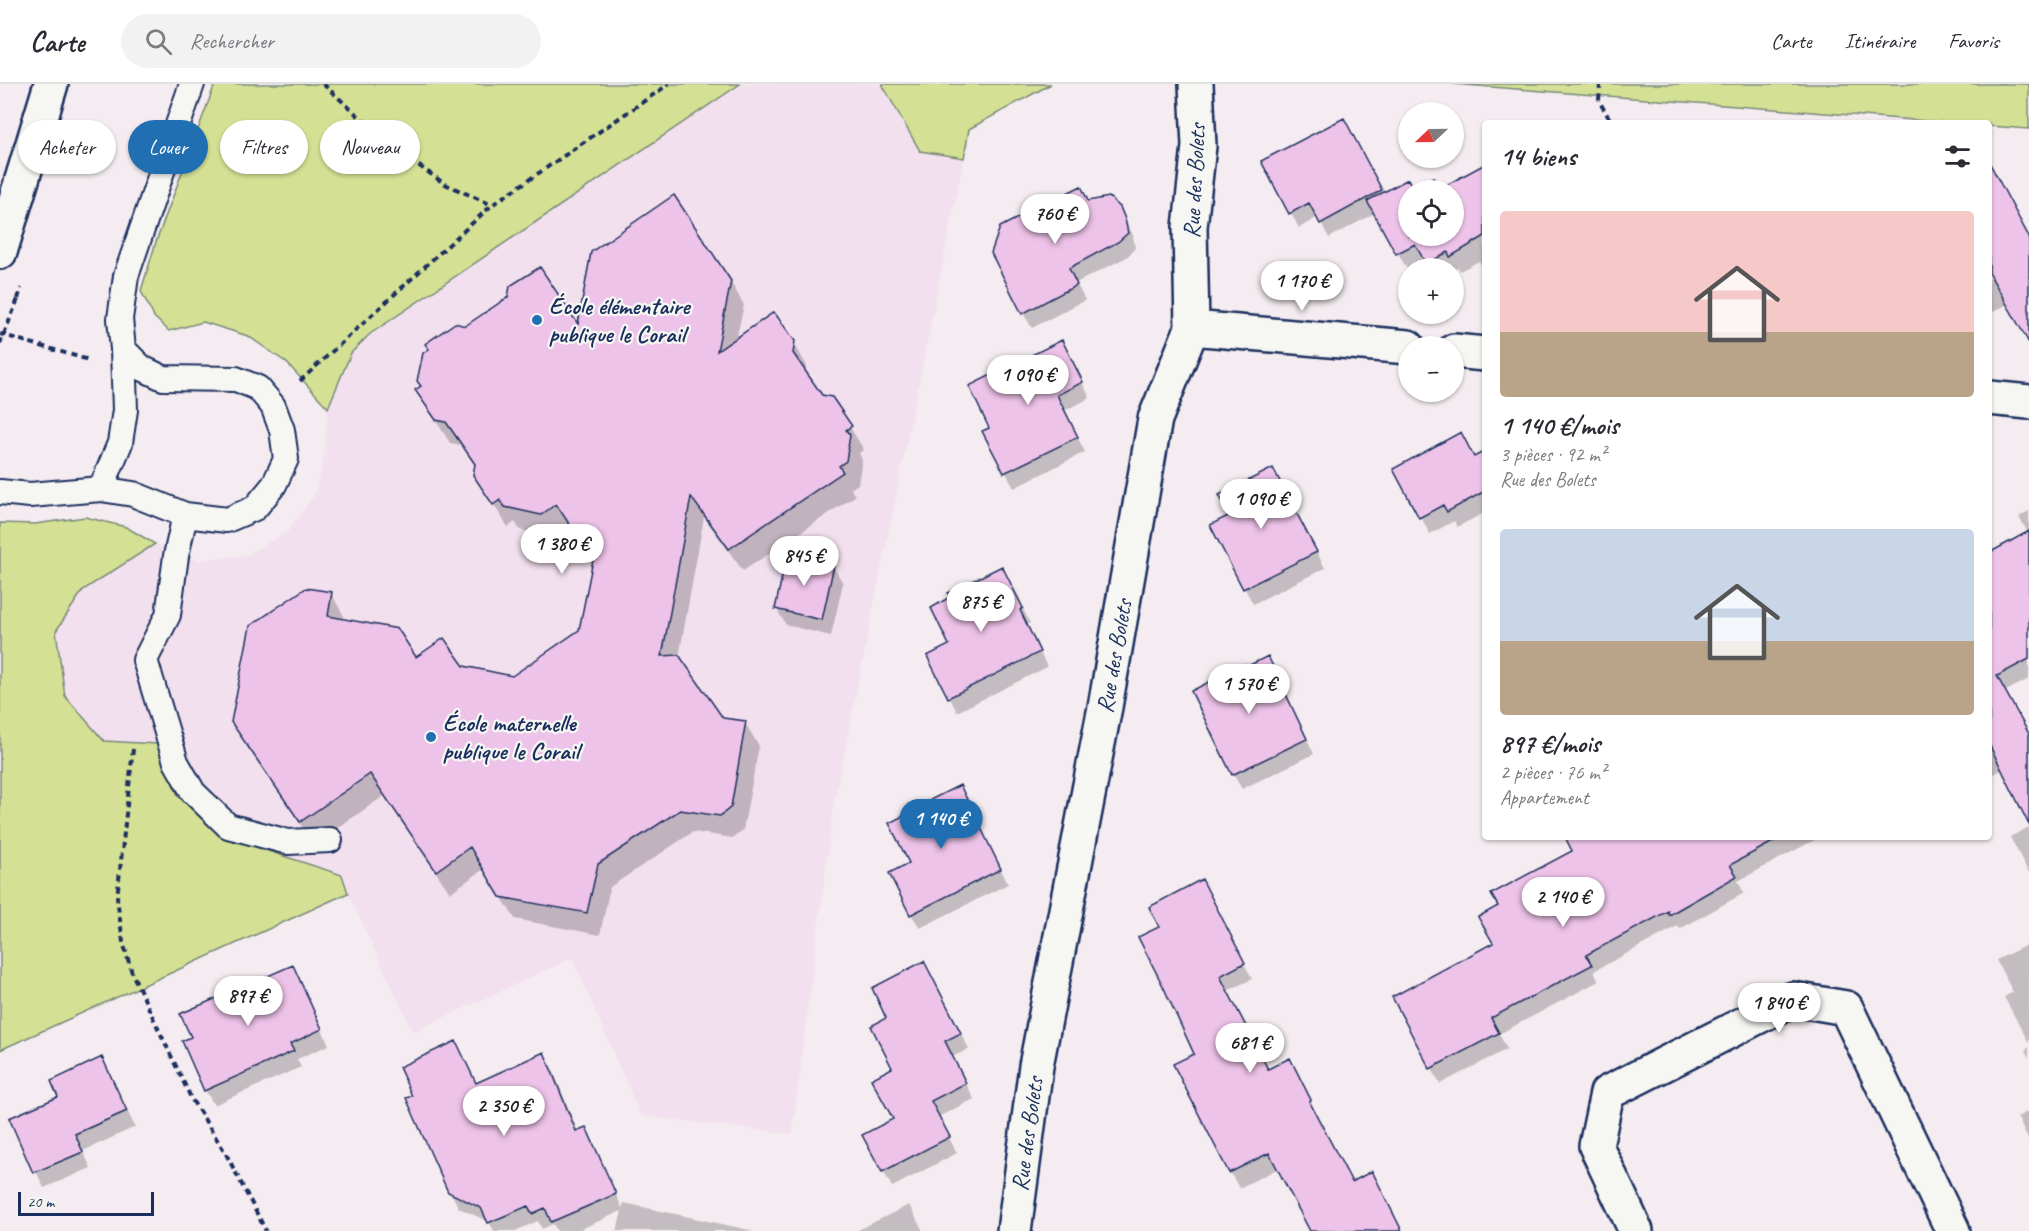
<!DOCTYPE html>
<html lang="fr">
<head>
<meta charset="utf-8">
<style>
  body { margin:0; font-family:Caveat,sans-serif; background:#f2f2f3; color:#2b2b33; height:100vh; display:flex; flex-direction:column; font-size:22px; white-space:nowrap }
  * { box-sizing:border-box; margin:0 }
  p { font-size:20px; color:#7c7c81 }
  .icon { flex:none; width:33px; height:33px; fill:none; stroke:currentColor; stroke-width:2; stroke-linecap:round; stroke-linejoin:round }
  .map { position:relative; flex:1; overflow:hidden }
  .details { position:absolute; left:1482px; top:36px; width:510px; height:720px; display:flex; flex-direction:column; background:#fff; border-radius:6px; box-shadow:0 2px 4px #0004 }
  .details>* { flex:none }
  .top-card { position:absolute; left:18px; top:36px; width:570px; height:54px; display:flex; gap:12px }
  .needle { width:39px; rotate:248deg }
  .tools { position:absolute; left:1398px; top:18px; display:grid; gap:12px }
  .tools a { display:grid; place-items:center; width:66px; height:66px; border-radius:50%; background:#fff; box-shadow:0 2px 4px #0004; font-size:30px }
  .scale { position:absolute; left:18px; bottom:15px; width:136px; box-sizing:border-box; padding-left:6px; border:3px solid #1b2f5e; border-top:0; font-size:16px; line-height:21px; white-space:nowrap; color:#1b2f5e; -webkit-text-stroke:4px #f6f6f2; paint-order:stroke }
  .price { position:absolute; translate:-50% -51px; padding:0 14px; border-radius:21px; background:#fff; color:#222; font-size:20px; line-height:39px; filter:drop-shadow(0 2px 3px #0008) }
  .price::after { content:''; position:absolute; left:50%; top:36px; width:18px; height:14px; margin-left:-9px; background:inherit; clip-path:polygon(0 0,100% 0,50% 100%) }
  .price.selected { background:#1f6fb2; color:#fff }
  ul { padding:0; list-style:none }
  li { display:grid; align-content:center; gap:12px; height:318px; padding:0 18px }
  li span { display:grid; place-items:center; height:186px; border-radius:6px; color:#555 }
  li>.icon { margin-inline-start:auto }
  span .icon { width:108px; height:108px; fill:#fffc; stroke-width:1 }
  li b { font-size:26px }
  h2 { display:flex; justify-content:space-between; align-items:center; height:72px; padding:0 18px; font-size:26px }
  .chip { padding:0 21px; border-radius:27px; background:#fff; box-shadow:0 2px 4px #0004; font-size:21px; line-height:54px }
  .chip.selected { background:#1f6fb2; color:#fff }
  header { display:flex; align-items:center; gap:36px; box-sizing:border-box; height:84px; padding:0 30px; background:#fff; border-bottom:2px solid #e1e1e2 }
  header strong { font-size:28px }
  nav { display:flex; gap:33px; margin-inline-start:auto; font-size:21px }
  .search { width:420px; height:54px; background:#f2f2f3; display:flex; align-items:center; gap:15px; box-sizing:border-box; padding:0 21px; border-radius:33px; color:#7c7c81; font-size:22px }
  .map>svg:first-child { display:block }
</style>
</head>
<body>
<header>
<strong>Carte</strong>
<div class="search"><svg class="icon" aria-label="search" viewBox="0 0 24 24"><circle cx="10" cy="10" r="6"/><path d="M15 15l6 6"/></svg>Rechercher</div>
<nav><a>Carte</a><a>Itinéraire</a><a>Favoris</a></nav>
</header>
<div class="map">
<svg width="2029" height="1147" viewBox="0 0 2029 1147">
  <rect width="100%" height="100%" fill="#f4ecf0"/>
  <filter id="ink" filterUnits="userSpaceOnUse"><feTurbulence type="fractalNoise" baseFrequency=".0167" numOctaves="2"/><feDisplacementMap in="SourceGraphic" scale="12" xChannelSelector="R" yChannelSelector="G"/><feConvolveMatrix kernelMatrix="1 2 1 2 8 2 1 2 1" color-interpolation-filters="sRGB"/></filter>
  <g filter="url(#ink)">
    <path fill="#f2e0ee" d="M740,0H882L920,67L964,74L834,719L792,1050L641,1032L572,874L413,948L348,809L342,791L225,753L178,712L157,661L104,657L65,612L56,547L83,506L155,460L199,476L247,471L288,447L315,410L324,373L328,324L351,269L370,250Z"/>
    <path fill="#d4e194" stroke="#788879" stroke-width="1.5" d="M215,0H740L370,250L351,269L328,324L287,279L248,252L203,238L169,247L154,233L141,207L156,158Z
      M882,0H1051L969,45L964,74L920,67Z
      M1453,0H2029V45L1989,42V39H1952Z
      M85,433L126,443L155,460L83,506L56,547L65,612L104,657L157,660L178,712L225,753L342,791L348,809L0,966V439L35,440Z"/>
    <path fill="#0003" d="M1352,50L1383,110L1412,105L1432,95L1439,106H1408V152H1454V106H1439L1484,82L1485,187L1479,177L1460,187L1458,183L1454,186L1430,184L1425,175L1407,185L1375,129L1329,154L1318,133L1299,144L1263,77Z
      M1989,109L2029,157V234L2008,220L1989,230Z
      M1118,124L1133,151L1135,164L1127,173L1076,199L1085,216L1032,244L1023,229Z
      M730,197L744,221L736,256L793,258L807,282L805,290L821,312L850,343L864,366L859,369L862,376L858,400L851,405L855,412L743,487L704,433L679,573L722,635L745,639L759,662L743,746L733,754L693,748L610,803L600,851L515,835L484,785L450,809L384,712L314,760L246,661L233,638L331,509L344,532V536L415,575L513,593L581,547L594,478L570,442L554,453L520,446L515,438L508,443L475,391L476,383L461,361L450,359L417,307L423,303L466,243L579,244Z
      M1070,274L1090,314L1064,327L1085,368L1014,404L984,348L991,345Z
      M1485,369V435L1482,430L1457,443L1454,437L1430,450L1395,385L1474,374Z
      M1282,402L1325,484L1253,520L1212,442Z
      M2029,427V595L2004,608L2029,652V741L2002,686L1989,692V484L2028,449L2019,433Z
      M833,482L843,499L831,552L786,541L776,524Z
      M1010,498L1030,539L1027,541L1047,583L957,628L929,573L951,562Z
      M1246,585L1276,589L1314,670L1242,705L1233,690Z
      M967,717L1008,800L920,844L911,830V780Z
      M2029,743V789L2010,753Z
      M1616,753H1820L1738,797L1744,809L1680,845L1678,842L1594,887L1599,897L1499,950L1507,965L1440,1000L1394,913L1495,860Z
      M1210,813L1252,895L1227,907L1268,987L1298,991L1318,1032L1316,1033L1352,1100L1380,1105L1402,1147H1311L1279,1084L1239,1104L1230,1088L1196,971L1161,843Z
      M2029,860V959L2004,913L2013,908L1996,876Z
      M292,883L301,898L329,961L297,975L301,983L214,1021L205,1006Z
      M933,895L969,965L952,973L974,1015L938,1033L957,1069L892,1103L883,1087L895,1036L894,985L888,935Z
      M456,959L476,1000L544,970L553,986L578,1048L585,1045L594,1060L622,1124L624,1119L754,1147H617L622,1127L576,1147H557L553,1140L542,1145L538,1137L515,1147H494L489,1138L459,1124L452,1111L487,1128L414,1012Z
      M2029,963V974L2025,966Z
      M102,975L135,1043L83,1067L91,1084L44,1104L11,1035L60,1013Z
      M2029,1027V1056L2017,1033Z
      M909,1121L923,1147H856Z"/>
    <path fill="#eec3e9" stroke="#1b2f5e" stroke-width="1.5" fill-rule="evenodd" d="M1344,34L1382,106L1320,140L1309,119L1289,130L1261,77Z
      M1989,78L2029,153V259L1989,189Z
      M1485,80V152L1450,173L1448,168L1426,180L1415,160L1396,170L1367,117L1408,95L1412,103L1433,93L1439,105ZM1408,106H1454V152H1408Z
      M1081,102L1088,117L1109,113L1120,123L1125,135L1128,149L1118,158L1069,184L1077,201L1022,230L991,169L1000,143Z
      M674,111L731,197L717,267L774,228L795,257L793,269L822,311L832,313L852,342L846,346L850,351L846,377L839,382L843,388L729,465L691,413L662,572L679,571L723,634L746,637L731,723L720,732L680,726L598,780L587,829L500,813L470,763L436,787L370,690L300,738L231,638L250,542L306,504L332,508L328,532L398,545L416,573L444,554L464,582L512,592L579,546L593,476L556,420L541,431L505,423L500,416L493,421L473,391L475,380L446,338L436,336L415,306L421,302L417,297L423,269L429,265L425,260L455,239L465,242L508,213L510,202L540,183L578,240L591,168Z
      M1062,256L1083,298L1057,311L1078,353L1004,389L982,347L989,344L969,302Z
      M1461,348L1474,373L1485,367V407L1447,428L1443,421L1419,434L1393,385Z
      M1273,384L1317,468L1243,505L1210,441L1230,431L1219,411Z
      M2029,447V575L1997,592L2029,650V741L1989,660V469Z
      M787,470L834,481L822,536L775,525Z
      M1002,482L1023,524L1020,526L1040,568L948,614L927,572L949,561L931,524L950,513L948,509Z
      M1268,572L1307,655L1232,691L1191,607L1245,580L1246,583Z
      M960,701L1001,785L910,831L889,789L909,779L889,739L907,730L906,728Z
      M1565,753H1782L1730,781L1737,792L1669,831L1668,827L1586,871L1592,881L1491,934L1499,949L1430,985L1392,913L1493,859L1478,833L1498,822L1491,810L1572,767Z
      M1202,795L1245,879L1220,892L1268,985L1290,974L1311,1016L1309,1017L1352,1098L1372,1087L1402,1147H1310L1269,1069L1229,1089L1173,980L1194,970L1163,902L1138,853L1159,843L1149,823Z
      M924,877L961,949L945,957L966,999L931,1017L950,1053L882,1088L862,1051L893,1035L871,995L892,984L871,942L886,934L872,904Z
      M293,881L322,945L290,960L294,967L204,1007L182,957L191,953L180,930Z
      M456,957L476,999L544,968L576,1047L586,1043L616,1110L551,1138L545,1124L532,1130L528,1122L488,1139L481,1124L448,1108L406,1014L412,1012L399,983Z
      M102,973L127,1027L75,1050L83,1068L33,1089L9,1034L58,1013L51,997Z"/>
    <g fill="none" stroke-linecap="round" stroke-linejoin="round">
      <defs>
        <path id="service" d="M101,405L120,359L125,326L123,265
          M0,408L30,411L101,405L133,410L185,431L227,436L255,424L274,401L286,375L282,346L273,322L258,304L236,295L163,294L142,284L123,265L120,235L126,192L192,0
          M185,431L176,472L168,531L145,576L176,678L193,708L228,742L288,758L330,756"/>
        <path id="minor" d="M0,168L51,0
          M1192,244L1408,263
          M1454,267L1485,270
          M1989,314L2029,318
          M1014,1147L1036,982L1105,623L1155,335L1192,244L1190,143L1199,62L1196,0
          M1636,1147L1596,1062L1607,1009L1793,915L1846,924L1953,1147"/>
      </defs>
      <use href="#service" stroke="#1b2f5e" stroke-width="28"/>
      <use href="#minor" stroke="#1b2f5e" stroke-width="38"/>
      <path stroke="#1b2f5e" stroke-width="4" stroke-dasharray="6 4.5" stroke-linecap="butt" d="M323,0L395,65L445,100L492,121
        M1600,0L1599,17L1612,39
        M18,215L21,204
        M0,250L89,276
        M300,297L492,121L669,0
        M133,665L117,814L123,858L132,889L192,1016L225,1068L266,1147"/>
      <use href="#service" stroke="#f6f6f2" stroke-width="24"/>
      <use href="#minor" stroke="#f6f6f2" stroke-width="33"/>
      <path stroke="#1b2f5e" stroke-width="4" stroke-dasharray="6 4.5" stroke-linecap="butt" d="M0,260L18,215"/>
    </g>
  </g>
  <g fill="#1f6fb2" stroke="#f6f6f2" stroke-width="2">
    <circle cx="537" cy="236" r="6"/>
    <circle cx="431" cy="653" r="6"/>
  </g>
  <g text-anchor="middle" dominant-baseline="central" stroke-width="4.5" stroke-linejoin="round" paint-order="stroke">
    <g font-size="24" fill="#1b2f5e" stroke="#f6f6f2">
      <text transform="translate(1194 97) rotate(-87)">Rue des Bolets</text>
      <text transform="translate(1114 572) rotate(-80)">Rue des Bolets</text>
      <text transform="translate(1027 1050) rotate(-82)">Rue des Bolets</text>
    </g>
    <g font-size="24" font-weight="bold" fill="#1b2f5e" stroke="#f6f6f2" text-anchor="start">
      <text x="549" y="222">École élémentaire<tspan x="549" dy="28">publique le Corail</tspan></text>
      <text x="443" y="639">École maternelle<tspan x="443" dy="28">publique le Corail</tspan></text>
    </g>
  </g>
</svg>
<div class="tools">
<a><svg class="needle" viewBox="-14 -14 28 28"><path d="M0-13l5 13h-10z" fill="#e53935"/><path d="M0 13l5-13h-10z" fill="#7c7c81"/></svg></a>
<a><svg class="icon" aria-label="locate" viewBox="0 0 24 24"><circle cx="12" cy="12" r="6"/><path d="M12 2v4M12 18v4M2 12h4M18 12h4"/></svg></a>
<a>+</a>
<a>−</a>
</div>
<div class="scale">20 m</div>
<b class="price" style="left:1055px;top:161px">760 €</b>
<b class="price" style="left:1302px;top:228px">1 170 €</b>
<b class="price" style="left:1028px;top:322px">1 090 €</b>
<b class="price" style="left:1261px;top:446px">1 090 €</b>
<b class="price" style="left:562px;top:491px">1 380 €</b>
<b class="price" style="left:804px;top:503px">845 €</b>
<b class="price" style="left:981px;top:549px">875 €</b>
<b class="price" style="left:1249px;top:631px">1 570 €</b>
<b class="price selected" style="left:941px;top:766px">1 140 €</b>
<b class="price" style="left:1563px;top:844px">2 140 €</b>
<b class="price" style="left:248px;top:943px">897 €</b>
<b class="price" style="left:1779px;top:950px">1 840 €</b>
<b class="price" style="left:1250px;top:990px">681 €</b>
<b class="price" style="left:504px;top:1053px">2 350 €</b>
<div class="top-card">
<a class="chip">Acheter</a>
<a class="chip selected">Louer</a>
<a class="chip">Filtres</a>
<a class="chip">Nouveau</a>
</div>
<section class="details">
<h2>14 biens<svg class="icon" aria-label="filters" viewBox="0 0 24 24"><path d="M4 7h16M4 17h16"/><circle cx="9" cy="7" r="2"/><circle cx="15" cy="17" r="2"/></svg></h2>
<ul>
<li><span style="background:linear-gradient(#f6c9c9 65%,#b9a48a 0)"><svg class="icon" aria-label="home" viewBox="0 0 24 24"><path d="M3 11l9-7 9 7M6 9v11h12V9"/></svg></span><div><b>1 140 €/mois</b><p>3 pièces · 92 m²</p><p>Rue des Bolets</p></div></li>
<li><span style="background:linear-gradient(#c9d6e8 60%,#b9a48a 0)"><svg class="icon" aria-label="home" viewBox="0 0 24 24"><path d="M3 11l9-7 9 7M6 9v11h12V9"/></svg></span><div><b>897 €/mois</b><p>2 pièces · 76 m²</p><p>Appartement</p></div></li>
</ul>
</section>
</div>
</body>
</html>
